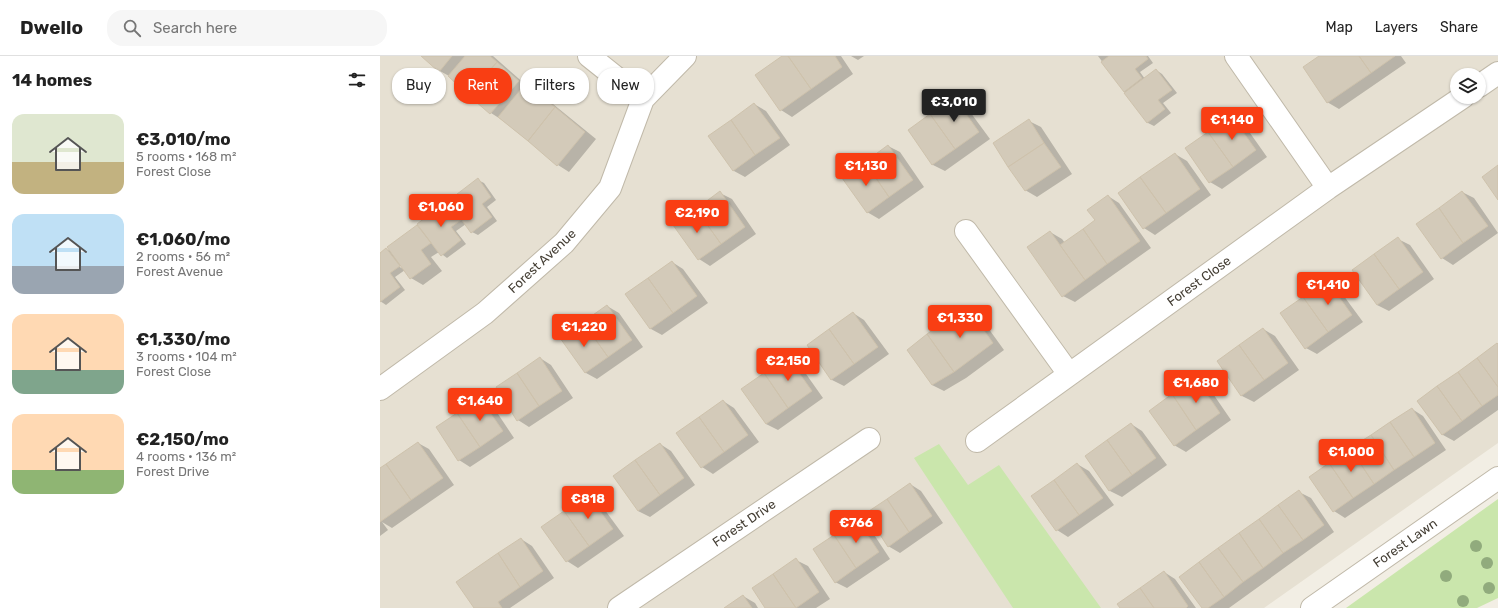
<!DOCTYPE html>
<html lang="en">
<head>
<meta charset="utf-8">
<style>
  body { margin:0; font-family:Rubik,sans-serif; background:#f6f6f6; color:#222; height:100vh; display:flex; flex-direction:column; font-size:15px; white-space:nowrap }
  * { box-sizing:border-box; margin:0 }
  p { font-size:13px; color:#767676 }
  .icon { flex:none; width:22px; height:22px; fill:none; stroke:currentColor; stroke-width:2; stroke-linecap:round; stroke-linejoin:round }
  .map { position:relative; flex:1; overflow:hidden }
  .details { display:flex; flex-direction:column; background:#fff; width:380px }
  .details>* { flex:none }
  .hud { position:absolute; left:12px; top:12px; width:380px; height:36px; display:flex; gap:8px }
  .fabs { position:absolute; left:1070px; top:12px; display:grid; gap:8px }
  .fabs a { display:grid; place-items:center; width:36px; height:36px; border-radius:50%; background:#fff; box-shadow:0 1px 3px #0004; font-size:20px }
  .price { position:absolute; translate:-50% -34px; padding:0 9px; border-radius:4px; background:#f93e13; color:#fff; font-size:13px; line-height:26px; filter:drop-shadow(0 1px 2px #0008) }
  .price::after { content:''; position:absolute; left:50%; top:24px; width:12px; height:9px; margin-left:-6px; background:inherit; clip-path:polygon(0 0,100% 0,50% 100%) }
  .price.active { background:#222; color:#fff }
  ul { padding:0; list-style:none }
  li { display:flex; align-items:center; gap:12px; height:100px; padding:0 12px }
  li span { display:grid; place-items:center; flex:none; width:112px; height:80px; border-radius:12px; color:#555 }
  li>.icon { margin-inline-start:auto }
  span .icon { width:48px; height:48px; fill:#fffc; stroke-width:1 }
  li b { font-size:17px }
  h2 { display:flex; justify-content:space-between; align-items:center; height:48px; padding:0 12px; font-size:17px }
  .pill { padding:0 14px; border-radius:16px; background:#fff; box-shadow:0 1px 3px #0004; font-size:14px; line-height:36px }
  .pill.active { background:#f93e13; color:#fff }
  header { display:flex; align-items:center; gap:24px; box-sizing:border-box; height:56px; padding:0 20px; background:#fff; border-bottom:1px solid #e0e0e0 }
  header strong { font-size:19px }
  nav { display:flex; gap:22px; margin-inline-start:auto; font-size:14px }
  .search { width:280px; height:36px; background:#f6f6f6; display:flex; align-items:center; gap:10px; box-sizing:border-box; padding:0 14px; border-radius:16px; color:#767676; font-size:15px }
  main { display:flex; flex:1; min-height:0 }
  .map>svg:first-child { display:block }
</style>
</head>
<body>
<header>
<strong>Dwello</strong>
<div class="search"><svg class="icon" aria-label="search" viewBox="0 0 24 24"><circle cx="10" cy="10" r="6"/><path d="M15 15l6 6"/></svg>Search here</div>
<nav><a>Map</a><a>Layers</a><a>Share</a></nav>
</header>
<main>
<section class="details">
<h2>14 homes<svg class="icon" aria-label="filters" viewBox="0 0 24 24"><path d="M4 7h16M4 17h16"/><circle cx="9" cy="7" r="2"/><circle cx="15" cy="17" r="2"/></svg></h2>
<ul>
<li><span style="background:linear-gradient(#dfe7d0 60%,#c2b280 0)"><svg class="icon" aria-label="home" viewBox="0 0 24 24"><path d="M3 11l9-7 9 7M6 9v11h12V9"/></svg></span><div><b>€3,010/mo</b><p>5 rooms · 168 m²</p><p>Forest Close</p></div></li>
<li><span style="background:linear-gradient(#bfe0f5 65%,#9aa5b1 0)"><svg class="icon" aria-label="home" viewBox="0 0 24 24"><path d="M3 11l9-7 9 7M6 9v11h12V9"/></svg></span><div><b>€1,060/mo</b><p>2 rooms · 56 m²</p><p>Forest Avenue</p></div></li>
<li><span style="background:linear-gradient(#ffd9b3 70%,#7fa58c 0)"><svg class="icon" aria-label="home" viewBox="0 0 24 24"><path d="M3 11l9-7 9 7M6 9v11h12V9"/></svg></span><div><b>€1,330/mo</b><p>3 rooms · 104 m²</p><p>Forest Close</p></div></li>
<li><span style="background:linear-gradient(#ffd9b3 70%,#8fb573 0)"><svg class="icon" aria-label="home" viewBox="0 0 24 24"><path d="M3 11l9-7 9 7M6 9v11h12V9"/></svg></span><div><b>€2,150/mo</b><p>4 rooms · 136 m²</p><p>Forest Drive</p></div></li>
</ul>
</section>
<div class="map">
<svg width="1118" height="552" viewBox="0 0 1118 552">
  <rect width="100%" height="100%" fill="#f2eee4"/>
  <path fill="#e6e0d2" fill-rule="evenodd" d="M0,0H1118V387L884,552H0ZM1077,19H1099V41H1077Z"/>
  <path fill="#cae6ac" d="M559,388L588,429L619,409L721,552H633L534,402Z
    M1118,443V542L1097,552H966Z"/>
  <path fill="#0003" fill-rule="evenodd" d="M42,0H113L146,29L157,35L216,83L189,116L178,109L122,64L111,57L69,20L60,15Z
    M404,0H461L473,18L412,61L401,54Z
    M471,0H484L478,4Z
    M718,0H768L773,7L760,16L765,23L776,14L782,18L797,37L783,47L791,57L774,70L768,67Z
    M940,0H1021L1026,7L959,53L947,46Z
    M574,42L585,49L610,83L565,115L553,109L529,74Z
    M374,48L386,55L410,89L365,121L354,115L330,81Z
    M851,60L863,67L887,101L842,133L830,126Z
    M649,65L661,71L692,118L657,141L645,134Z
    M508,90L520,96L544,131L499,163L487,156Z
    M795,98L807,105L831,139L775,179L764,172Z
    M98,124L104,127L116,144L107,151L117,165L98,179L92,176L86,168L76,175L86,188L67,202L59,196L51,201L62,215L43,229L31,222L25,214L15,221L25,234L6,249L0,245V198L6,193L12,196L37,170L42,173L39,168ZM16,207L23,211V213L15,208Z
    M1082,136L1094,142L1118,177L1073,209L1062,202Z
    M340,137L352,143L376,178L330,210L319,203Z
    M728,140L739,147L771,192L695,246L683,240L670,176L682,183L685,187L716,165Z
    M1018,183L1030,189L1054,223L1009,255L997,249Z
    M292,206L303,213L328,247L282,279L271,273L247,239Z
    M947,225L958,232L983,266L937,298L926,292Z
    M227,250L239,257L263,291L217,323L206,317L182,282Z
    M587,251L598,258L624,294L586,322L564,335L552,329Z
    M473,257L484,264L509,298L464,330L452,324L428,290Z
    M883,273L895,280L919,314L874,346L862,340L838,305Z
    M1118,288V354L1074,385L1063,379L1038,346Z
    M407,301L419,308L443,342L398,374L386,368Z
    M160,302L171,309L193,342L149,371L138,364Z
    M815,323L827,329L851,364L806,396L794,389Z
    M100,343L112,349L134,382L90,411L79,404Z
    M343,345L354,352L379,386L333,418L322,411Z
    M1032,353L1043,360L1066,394L965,462L954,455Z
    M751,368L762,375L787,409L742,441L730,435L706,401Z
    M38,387L49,393L74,429L12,472L2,466L8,474L0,480V413Z
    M280,388L291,395L315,429L270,461L258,455Z
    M697,408L709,415L734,449L688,481L677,474Z
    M530,428L541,435L563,467L520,497L508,490Z
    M919,436L931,442L954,476L849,552H823Z
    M208,439L219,446L244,480L198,512L187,505L163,471Z
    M477,464L489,471L510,503L467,532L455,526Z
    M141,483L152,490L174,522L130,552H95Z
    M416,504L428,510L450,543L436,552H386Z
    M784,516L795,523L816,552H741Z
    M363,540L375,547L378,552H346Z"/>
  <path fill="#d3cab9" stroke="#cec2ac" d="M41,0H72L59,16Z
    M85,0H110L117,6L88,39L68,20Z
    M402,0H408L431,33L400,55L375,19Z
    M408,0H455L462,11L431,33Z
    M729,0H766L768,3L755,13L762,22L744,36L721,6Z
    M939,0H979L991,17L947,47L923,11Z
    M979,0H1015L991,17Z
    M117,6L139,25L110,58L88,39Z
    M776,13L792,34L778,44L785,53L767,67L744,37Z
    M146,27L175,51L148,85L118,61Z
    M574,41L599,76L575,93L550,58Z
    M374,47L400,82L375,99L351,64Z
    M175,51L205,76L177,110L148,85Z
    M550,58L575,93L552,109L528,74Z
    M851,59L876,94L853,111L828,76Z
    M649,63L664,87L628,111L613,87Z
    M351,64L375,99L353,115L328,80Z
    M828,76L853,111L829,127L805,92Z
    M664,87L681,111L645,135L628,111Z
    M508,89L533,124L509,141L485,106Z
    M795,97L820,133L786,157L760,121Z
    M485,106L509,141L487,157L462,122Z
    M1118,109V144L1102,121Z
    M760,121L786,157L763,173L738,137Z
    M98,122L111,141L102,148L112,161L91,177L68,145Z
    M340,135L365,171L341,188L316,153Z
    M1082,135L1108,170L1083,187L1059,152Z
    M728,139L760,185L727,208L703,173L715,164L707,154Z
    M67,145L81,164L71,171L81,184L61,200L37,168Z
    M1059,152L1083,187L1061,203L1036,168Z
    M316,153L341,188L318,204L293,169Z
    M37,169L51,187L41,194L51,208L30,223L7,191Z
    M703,173L727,208L705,224L680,189Z
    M670,175L705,224L682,241L647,191Z
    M1018,181L1043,216L1019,233L994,198Z
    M6,192L20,210L10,217L20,231L0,246V197Z
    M994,198L1019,233L997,249L972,214Z
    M292,205L317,240L293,257L268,222Z
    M268,222L293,257L270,273L245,238Z
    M947,224L972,259L948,276L923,241Z
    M923,241L948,276L925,293L900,257Z
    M227,249L252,284L228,301L203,266Z
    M587,250L613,287L574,316L547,278Z
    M473,256L498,291L474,308L449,273Z
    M203,266L228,301L205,317L180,282Z
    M883,272L908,307L884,324L859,289Z
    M449,273L474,308L451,324L427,289Z
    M547,278L574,316L552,329L527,294Z
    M1117,287L1118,288V331L1097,302Z
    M859,289L884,324L861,340L837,305Z
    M407,300L432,335L408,352L384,317Z
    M160,301L182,335L159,350L137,317Z
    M1097,302L1118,331V339L1102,350L1078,316Z
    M1078,316L1102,350L1082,365L1057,330Z
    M137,317L159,350L137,365L116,331Z
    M384,317L408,352L386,368L361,333Z
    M815,321L840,357L816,374L792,338Z
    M1057,330L1082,365L1062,379L1037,345Z
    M792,338L816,374L794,390L769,355Z
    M100,342L123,375L100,391L77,357Z
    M343,344L368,379L344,396L319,361Z
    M1032,352L1055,387L1034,401L1010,366Z
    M77,357L100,391L78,405L56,371Z
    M319,361L344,396L321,412L296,377Z
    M1010,366L1034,401L1014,414L991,379Z
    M751,367L776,402L752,419L727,384Z
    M991,379L1014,414L994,428L970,392Z
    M727,384L752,419L729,435L705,400Z
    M38,386L63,422L31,444L6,408Z
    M280,387L304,422L280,439L255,404Z
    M970,392L994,428L973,442L949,407Z
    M255,404L280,439L258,455L233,420Z
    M697,407L723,442L699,459L674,424Z
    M949,407L973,442L953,456L929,421Z
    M6,408L31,444L0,466V412Z
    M674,424L699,459L676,475L651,440Z
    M530,427L552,460L529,476L507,443Z
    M919,434L944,469L923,484L898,449Z
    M208,438L233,473L209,490L184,455Z
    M507,443L529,476L508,491L486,457Z
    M898,449L923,484L903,497L879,463Z
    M184,455L209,490L186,506L161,471Z
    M477,463L499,496L476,512L454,479Z
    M879,463L903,497L883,512L859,477Z
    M859,477L883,512L863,526L838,492Z
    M454,479L476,512L455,527L433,493Z
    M141,482L163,515L140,531L118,497Z
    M838,492L863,526L844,541L819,506Z
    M118,497L140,531L118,546L122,552H94L76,526Z
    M416,502L439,536L416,552L393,518Z
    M819,506L844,541L828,552H822L799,521Z
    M784,515L808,550L806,552H774L760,532Z
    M393,518L416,552H385L372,532Z
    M760,532L774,552H740L737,548Z
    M363,539L372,552H344Z"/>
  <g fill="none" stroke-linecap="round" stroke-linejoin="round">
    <defs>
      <path id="street" d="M209,0L263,43
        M856,0L948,132
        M1099,30L1118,17
        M586,175L689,318
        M0,333L105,257L184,187L230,132L263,43L305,0
        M597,385L948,132L1083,41
        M239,552L489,383
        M932,552L1118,422"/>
    </defs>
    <use href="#street" stroke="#c0b9a9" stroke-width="24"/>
    <use href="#street" stroke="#fff" stroke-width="22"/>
  </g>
  <g fill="#91ab7d">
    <circle cx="1096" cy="490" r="6"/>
    <circle cx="1107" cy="507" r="6"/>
    <circle cx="1066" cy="520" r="6"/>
    <circle cx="1109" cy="532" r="6"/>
    <circle cx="1083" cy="545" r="6"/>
  </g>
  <g text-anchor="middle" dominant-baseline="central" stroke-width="3" stroke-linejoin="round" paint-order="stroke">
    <g font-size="13" fill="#443e34" stroke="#fff">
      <text transform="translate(162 205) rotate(-43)">Forest Avenue</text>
      <text transform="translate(819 225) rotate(-36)">Forest Close</text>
      <text transform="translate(364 467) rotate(-34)">Forest Drive</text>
      <text transform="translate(1025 487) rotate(-35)">Forest Lawn</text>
    </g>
  </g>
</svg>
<div class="fabs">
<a><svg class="icon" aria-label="layers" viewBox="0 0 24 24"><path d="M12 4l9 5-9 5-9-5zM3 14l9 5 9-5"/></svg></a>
</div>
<b class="price active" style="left:574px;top:67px">€3,010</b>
<b class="price" style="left:852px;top:85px">€1,140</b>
<b class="price" style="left:486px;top:131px">€1,130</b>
<b class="price" style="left:61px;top:172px">€1,060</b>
<b class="price" style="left:317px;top:178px">€2,190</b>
<b class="price" style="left:948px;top:250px">€1,410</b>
<b class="price" style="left:580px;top:283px">€1,330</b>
<b class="price" style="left:204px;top:292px">€1,220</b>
<b class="price" style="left:408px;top:326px">€2,150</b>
<b class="price" style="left:816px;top:348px">€1,680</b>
<b class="price" style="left:100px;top:366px">€1,640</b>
<b class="price" style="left:971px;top:417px">€1,000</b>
<b class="price" style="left:208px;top:464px">€818</b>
<b class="price" style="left:476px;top:488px">€766</b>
<div class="hud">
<a class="pill">Buy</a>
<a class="pill active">Rent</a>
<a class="pill">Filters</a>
<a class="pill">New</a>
</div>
</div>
</main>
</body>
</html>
